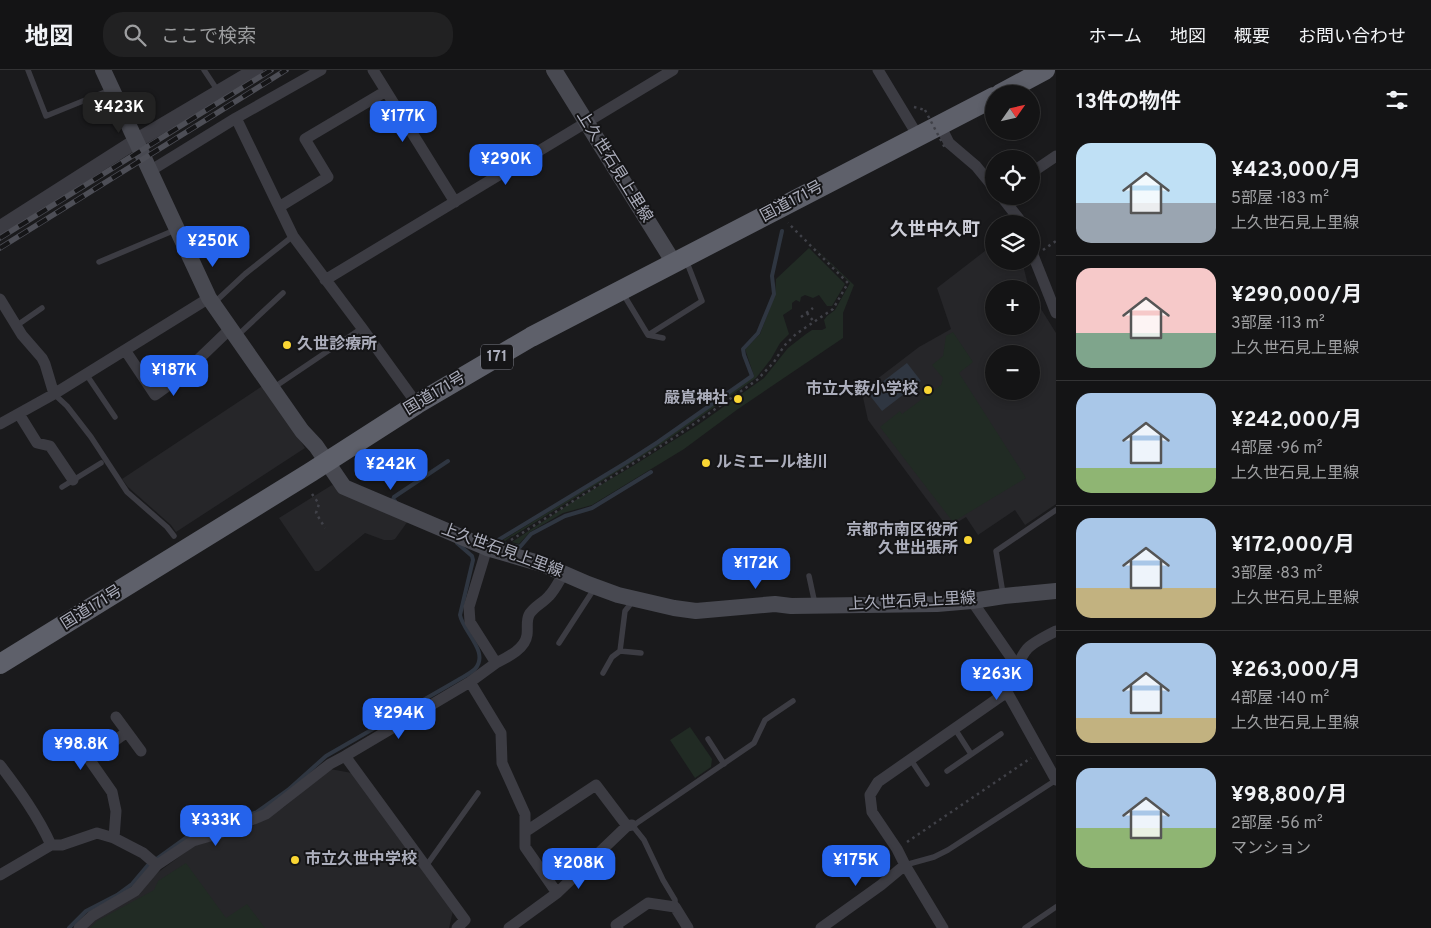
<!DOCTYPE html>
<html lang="ja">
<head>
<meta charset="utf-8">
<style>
  body { margin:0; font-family:Overpass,"Noto Sans JP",sans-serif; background:#212122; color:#f1f3f6; height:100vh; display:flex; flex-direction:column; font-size:19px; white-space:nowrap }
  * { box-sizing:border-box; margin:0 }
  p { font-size:16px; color:#9d9ea0 }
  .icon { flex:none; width:28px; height:28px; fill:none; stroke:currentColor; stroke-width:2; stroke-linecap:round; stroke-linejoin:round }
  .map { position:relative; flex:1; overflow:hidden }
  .panel { display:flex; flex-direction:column; background:#141415; width:375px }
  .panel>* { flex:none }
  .needle { width:32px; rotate:56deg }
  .fabs { position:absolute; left:985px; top:15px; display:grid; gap:10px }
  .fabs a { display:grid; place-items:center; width:55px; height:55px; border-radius:50%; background:#141415; box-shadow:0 2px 8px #0003,0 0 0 1px #333334; font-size:25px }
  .price { position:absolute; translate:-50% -42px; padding:0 11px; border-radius:10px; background:#2563eb; color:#fff; font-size:16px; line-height:32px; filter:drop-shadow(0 1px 2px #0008) }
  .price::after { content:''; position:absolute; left:50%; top:30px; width:15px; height:11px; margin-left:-8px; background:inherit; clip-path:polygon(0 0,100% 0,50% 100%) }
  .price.on { background:#222; color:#fff }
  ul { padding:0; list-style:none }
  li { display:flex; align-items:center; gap:15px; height:125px; padding:0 20px }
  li+li { border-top:1px solid #333334 }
  li span { display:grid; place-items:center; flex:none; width:140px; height:100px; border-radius:15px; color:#555 }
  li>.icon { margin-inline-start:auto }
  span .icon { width:60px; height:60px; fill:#fffc; stroke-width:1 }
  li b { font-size:21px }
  h2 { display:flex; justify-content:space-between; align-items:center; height:60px; padding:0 20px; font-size:21px }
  header { display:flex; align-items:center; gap:30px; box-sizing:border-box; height:70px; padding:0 25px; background:#141415; border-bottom:1px solid #333334 }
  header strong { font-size:24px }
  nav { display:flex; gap:28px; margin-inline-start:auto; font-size:18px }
  .search { width:350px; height:45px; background:#212122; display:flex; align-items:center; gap:12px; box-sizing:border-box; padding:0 18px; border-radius:20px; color:#9d9ea0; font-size:19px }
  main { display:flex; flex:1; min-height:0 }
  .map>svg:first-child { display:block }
</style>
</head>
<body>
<header>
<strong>地図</strong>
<div class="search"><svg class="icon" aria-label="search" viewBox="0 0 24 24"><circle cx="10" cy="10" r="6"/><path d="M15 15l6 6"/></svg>ここで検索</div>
<nav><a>ホーム</a><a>地図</a><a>概要</a><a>お問い合わせ</a></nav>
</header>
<main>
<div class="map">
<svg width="1056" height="858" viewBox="0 0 1056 858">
  <rect width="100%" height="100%" fill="#1a1a1c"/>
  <path fill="#262629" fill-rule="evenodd" d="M994,174V191H1022L1029,219H994V256H1031V223L1056,263V434L1025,455L1015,440L978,465L966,447L948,458L868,350L862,323L864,319L919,277L951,259L937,218ZM994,284H1031V321H994Z
    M264,315L305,378L176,462L171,455L128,417L122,409Z
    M332,415L344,422L408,451L395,469L392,470H384L365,463L319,501H315L279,448Z
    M330,699L352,703L453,841L449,858H82L194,776L251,757L284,737Z"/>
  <path fill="#212b24" d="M808,171L854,215L843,243V268L738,339L684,379L592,435L563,443L530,462L519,474L512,472L577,429L636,394L698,355L764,308L788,278L806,264L812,260H822L826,258L824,250L827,246L835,240L850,213Z
    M809,178L845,214L832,236H827L819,225L813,228L805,225L801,227L800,232L796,230L792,233V239L783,245L789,264L780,273L771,289L756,308L660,375L513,466H512L505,471L503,470L628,393L754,306L745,279L760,264L775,225L776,209Z
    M953,262L973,292L959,303L1026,408L953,452L880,357L900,341L902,344L941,315L943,308L932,295L943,286L946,266Z
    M690,657L712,689L711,697L695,708L670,670Z
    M186,793L226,848L247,834L265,858H90L97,851L154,820L158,811Z"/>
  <path fill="#2f3641" d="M907,293L921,311L882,341L868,323Z"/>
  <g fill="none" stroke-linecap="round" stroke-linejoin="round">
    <path stroke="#2f3641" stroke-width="4" d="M395,431L393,430L394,427L448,391
      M478,465L495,472L627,392L658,372L752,306L744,285L743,279L758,263L774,224L772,206L782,161
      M496,472L520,477L531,464L565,446L592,438L651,402
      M69,858L86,841L117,825L132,814L148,795L191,764L233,751L257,742L288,720L326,686L458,610C463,607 471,603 475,599C490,582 463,562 460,545L473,490L472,486L457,473"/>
    <path stroke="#404148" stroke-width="2.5" stroke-dasharray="2.5 4" stroke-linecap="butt" d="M914,37L925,40
      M1043,180L1056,171
      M807,243L814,252
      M801,247L813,238
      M312,424L319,434L316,443L325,458
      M511,470L675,367L757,310L774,292L784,276L796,264L833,239L848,213L788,153
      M907,772L1031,688"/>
    <path stroke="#3c3c43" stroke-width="5.5" d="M28,0L46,46L110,20
      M204,0L218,21
      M99,192L175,160
      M622,222L648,265L663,268
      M215,232L245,204L293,166
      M16,256L42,238
      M648,265L702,231L686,190
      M237,266L283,223
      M86,304L115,347
      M273,318L362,258
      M54,324L67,336L91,367L127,422L167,457L174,466
      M62,417L101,393
      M809,506L815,534
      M1003,524L996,481L1056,440
      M633,531L625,541L620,581L641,583
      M559,573L594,519
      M603,603L612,587L620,581
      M955,659L971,684
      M708,669L724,694
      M911,690L927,714
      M947,701L1001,664
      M905,795L934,787L948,780L1056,710
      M426,796L478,723
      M675,837V830L663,810L644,770L632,755H634L754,673L765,650L793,631
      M1025,858L1056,837"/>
    <path stroke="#3c3c43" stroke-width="11" d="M373,0L455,132
      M878,0L918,66
      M236,48L321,0
      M940,55L949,73L976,96L994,118
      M150,101L236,48L293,166L362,258L417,334
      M1031,103L1056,86
      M1001,126L1019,149L1021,154
      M279,137L328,107L305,69L386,21
      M1031,180L1056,243
      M325,210L673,0
      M0,229L22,265L42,288L45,294L54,324
      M125,280L155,325L180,307L231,258
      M19,344L37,373L50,376L73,410
      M0,354L54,324L209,228
      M972,531L1017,596
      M1056,561C1048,565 1034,572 1028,578C1022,584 1008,613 1007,622L1056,710
      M496,593C508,587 525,579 527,565C528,558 526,551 529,545C533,537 543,533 549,526C555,520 559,511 564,503
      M470,612L501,663L502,693L525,744V777L557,823
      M116,647L141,681
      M0,695C19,720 38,746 51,775H62L97,763L114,768L143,783L157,795
      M525,762L596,715L627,756L632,755
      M114,768L116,741L112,722L89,689L127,662
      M0,805L51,775
      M79,858L92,846L135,821L157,795L193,771L220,763L266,744L330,694L345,686
      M457,858L465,850L345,686L470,612L496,593L470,552L469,537L487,478
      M509,858L557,823L627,756
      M618,858L616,855L648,833L675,837L688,858
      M821,858L881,815L905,795
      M943,858L905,795L897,779L872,742L870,725L878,712L1007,622"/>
    <path stroke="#3c3c43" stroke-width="15" d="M0,158L136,71L256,0"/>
    <path stroke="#484951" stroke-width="16" d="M103,0L209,228L302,361L316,376L344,417L487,478L542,494L588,514L618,525L674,538L696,541L775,534L791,536L937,534L972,531L1004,526L1056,521
      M554,0L674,193"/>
    <path stroke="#5e606a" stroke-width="20" d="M1000,24L1045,0
      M0,594L311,402L417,334L531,267L994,27"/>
    <defs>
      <path id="rail" d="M0,168L271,0
        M0,178L286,0"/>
    </defs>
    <use href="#rail" stroke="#4d4e56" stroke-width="5.5"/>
    <use href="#rail" stroke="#151517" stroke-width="4" stroke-dasharray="11" stroke-linecap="butt"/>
    <path stroke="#404148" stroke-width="2.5" stroke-dasharray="2.5 4" stroke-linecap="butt" d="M925,40L946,80"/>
  </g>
  <g fill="#fad633" stroke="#151517" stroke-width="2">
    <circle cx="287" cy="275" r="5"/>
    <circle cx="928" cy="320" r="5"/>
    <circle cx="738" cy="329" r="5"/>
    <circle cx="706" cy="393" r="5"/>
    <circle cx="968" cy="470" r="5"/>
    <circle cx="295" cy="790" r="5"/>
  </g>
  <g text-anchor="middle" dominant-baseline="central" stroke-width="4" stroke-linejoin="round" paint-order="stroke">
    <rect fill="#151517" stroke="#7f808a" stroke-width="1" x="481" y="274.5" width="32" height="25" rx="4"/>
    <g font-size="15" font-weight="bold" fill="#acaebc">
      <text x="497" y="287">171</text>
    </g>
    <g font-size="16" fill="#acaebc" stroke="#151517">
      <text transform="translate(614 97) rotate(58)">上久世石見上里線</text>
      <text transform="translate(792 132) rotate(-28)">国道171号</text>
      <text transform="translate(435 324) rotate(-31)">国道171号</text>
      <text transform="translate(502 481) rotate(20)">上久世石見上里線</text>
      <text transform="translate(912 532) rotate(-3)">上久世石見上里線</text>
      <text transform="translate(92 538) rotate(-32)">国道171号</text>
    </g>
    <g font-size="16" font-weight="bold" fill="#acaebc" stroke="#151517" text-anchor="start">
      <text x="297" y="275">久世診療所</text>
      <text x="918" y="320" text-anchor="end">市立大薮小学校</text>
      <text x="728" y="329" text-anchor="end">嚴嶌神社</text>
      <text x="716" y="393">ルミエール桂川</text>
      <text x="958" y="461" text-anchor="end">京都市南区役所<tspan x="958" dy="18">久世出張所</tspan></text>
      <text x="305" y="790">市立久世中学校</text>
    </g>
    <g font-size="18" font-weight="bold" fill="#cdced8" stroke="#151517">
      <text x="935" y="160">久世中久町</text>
    </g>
  </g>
</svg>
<div class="fabs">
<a><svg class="needle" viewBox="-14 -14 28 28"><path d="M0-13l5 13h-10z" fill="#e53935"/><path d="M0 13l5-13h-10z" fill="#9d9ea0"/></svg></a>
<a><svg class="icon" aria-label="locate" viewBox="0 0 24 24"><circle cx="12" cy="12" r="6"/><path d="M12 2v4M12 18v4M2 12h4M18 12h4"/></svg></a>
<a><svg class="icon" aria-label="layers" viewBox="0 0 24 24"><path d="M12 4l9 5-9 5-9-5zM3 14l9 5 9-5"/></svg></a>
<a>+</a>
<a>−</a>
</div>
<b class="price on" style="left:119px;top:64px">¥423K</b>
<b class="price" style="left:403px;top:73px">¥177K</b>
<b class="price" style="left:506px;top:116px">¥290K</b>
<b class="price" style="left:213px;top:198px">¥250K</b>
<b class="price" style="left:174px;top:327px">¥187K</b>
<b class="price" style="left:391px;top:421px">¥242K</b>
<b class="price" style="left:756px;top:520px">¥172K</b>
<b class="price" style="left:997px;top:631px">¥263K</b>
<b class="price" style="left:399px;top:670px">¥294K</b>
<b class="price" style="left:81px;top:701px">¥98.8K</b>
<b class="price" style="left:216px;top:777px">¥333K</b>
<b class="price" style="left:856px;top:817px">¥175K</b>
<b class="price" style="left:579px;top:820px">¥208K</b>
</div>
<section class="panel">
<h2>13件の物件<svg class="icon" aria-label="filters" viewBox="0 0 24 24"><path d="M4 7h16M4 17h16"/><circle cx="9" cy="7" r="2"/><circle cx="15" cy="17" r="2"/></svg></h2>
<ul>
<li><span style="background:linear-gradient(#bfe0f5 60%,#9aa5b1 0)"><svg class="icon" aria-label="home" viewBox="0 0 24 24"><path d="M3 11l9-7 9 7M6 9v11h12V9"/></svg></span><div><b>¥423,000/月</b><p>5部屋 · 183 m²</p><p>上久世石見上里線</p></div></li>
<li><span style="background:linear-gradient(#f6c9c9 65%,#7fa58c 0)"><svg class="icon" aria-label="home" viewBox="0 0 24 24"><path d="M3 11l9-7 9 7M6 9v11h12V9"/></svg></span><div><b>¥290,000/月</b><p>3部屋 · 113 m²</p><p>上久世石見上里線</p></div></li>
<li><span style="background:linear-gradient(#a9c7e8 75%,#8fb573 0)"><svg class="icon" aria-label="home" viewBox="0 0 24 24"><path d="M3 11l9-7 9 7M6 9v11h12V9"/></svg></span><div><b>¥242,000/月</b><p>4部屋 · 96 m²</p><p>上久世石見上里線</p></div></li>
<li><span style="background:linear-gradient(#a9c7e8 70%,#c2b280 0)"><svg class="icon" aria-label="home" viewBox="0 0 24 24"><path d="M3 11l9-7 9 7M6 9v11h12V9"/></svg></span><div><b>¥172,000/月</b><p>3部屋 · 83 m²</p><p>上久世石見上里線</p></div></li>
<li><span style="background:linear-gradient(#a9c7e8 75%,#c2b280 0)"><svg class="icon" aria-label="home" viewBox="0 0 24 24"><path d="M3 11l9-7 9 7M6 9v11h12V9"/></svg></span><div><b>¥263,000/月</b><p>4部屋 · 140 m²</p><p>上久世石見上里線</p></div></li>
<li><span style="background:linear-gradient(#a9c7e8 60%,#8fb573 0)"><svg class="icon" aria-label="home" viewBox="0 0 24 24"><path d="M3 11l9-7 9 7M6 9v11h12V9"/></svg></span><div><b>¥98,800/月</b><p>2部屋 · 56 m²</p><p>マンション</p></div></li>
</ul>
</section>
</main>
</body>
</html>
